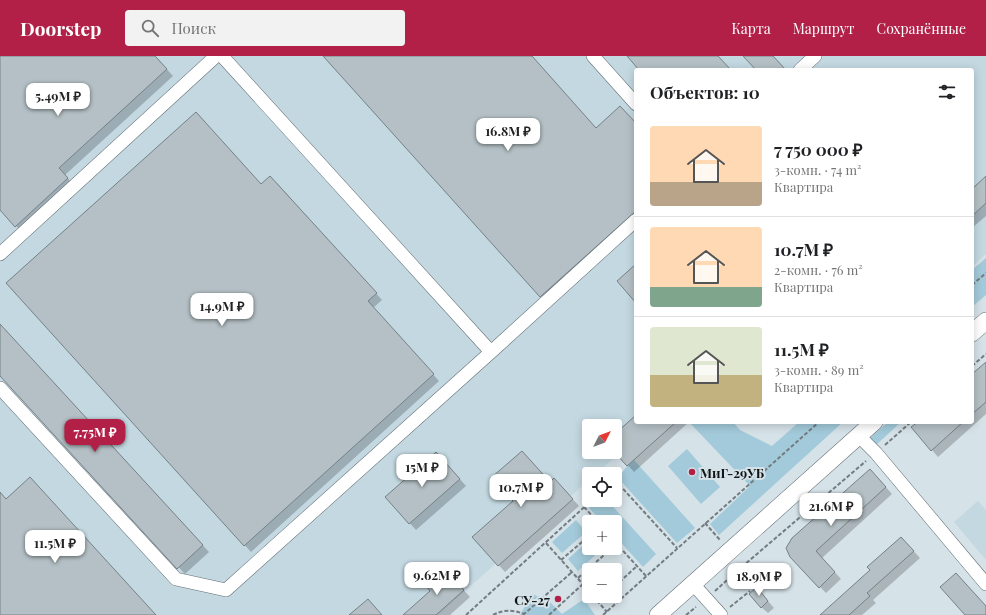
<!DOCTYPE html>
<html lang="ru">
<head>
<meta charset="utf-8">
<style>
  body { margin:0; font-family:"Playfair Display",serif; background:#f2f2f2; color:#202124; height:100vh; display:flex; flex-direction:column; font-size:15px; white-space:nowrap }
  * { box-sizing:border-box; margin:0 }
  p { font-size:13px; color:#757577 }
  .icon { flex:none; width:22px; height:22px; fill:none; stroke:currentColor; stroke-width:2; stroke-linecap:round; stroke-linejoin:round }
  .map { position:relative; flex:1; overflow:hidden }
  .panel { position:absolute; left:634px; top:12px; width:340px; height:356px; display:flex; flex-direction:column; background:#fff; border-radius:4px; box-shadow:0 2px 10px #0003 }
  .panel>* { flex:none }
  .needle { width:26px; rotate:48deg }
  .fabs { position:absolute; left:582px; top:363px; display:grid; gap:8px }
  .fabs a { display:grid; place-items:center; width:40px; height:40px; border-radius:4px; background:#fff; box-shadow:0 2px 10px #0003; font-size:20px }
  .price { position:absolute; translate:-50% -34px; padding:0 9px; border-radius:8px; background:#fff; color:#222; font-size:13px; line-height:26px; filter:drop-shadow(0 1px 2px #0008) }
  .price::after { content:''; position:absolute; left:50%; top:24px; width:12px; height:9px; margin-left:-6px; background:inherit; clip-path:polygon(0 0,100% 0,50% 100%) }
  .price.on { background:#b22047; color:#fff }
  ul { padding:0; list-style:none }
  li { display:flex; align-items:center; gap:12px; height:100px; padding:0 16px }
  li+li { border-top:1px solid #e0e0e0 }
  li span { display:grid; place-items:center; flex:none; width:112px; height:80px; border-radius:4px; color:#555 }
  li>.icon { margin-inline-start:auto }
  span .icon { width:48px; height:48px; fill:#fffc; stroke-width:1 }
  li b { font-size:17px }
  h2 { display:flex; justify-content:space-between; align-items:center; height:48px; padding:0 16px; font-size:17px }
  header { display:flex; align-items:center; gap:24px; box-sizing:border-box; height:56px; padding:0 20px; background:#b22047; color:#fff }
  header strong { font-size:19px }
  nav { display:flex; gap:22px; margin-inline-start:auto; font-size:14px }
  .search { width:280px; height:36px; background:#f2f2f2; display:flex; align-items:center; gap:10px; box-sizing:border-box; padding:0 14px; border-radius:4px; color:#757577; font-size:15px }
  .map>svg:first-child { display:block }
</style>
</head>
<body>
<header>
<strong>Doorstep</strong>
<div class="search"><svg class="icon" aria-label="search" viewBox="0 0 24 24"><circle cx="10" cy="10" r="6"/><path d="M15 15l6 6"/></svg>Поиск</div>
<nav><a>Карта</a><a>Маршрут</a><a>Сохранённые</a></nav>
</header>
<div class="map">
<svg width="986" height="559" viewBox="0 0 986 559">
  <rect width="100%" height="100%" fill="#d5e2e8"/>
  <path fill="#c3d8e1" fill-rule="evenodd" d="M0,0H986V198L974,209L972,207V14H636V366H654L596,418H589V424L438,559H0ZM589,370H615V396H589Z
    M978,445L986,454V504L954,466Z"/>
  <path fill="#a3cada" d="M986,202V239L972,251V214Z
    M689,366H733L740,374L772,390L799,366H843L719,479L710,468L750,430Z
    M888,366H901L875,390L869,383Z
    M687,393L720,431L701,448L668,410Z
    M634,404L695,472L677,487L618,422L627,410Z
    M598,444H607L656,498L643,511L615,480V466H602L589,452Z
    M576,464L586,476L562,497L552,486Z
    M589,484V492H601L602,493L578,515L568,503Z
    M532,538L549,545L562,558L584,543L595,559H520Z"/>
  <path fill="#0003" d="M0,0H155L173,20L65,119L74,129L22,176L0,153Z
    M325,0H531L596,73L636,68V166L547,246Z
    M986,121V160L973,171L972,170V134Z
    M277,127L382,244L373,252L439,325L251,496L8,227L261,129Z
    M0,269L209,496L185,518L0,319Z
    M986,307V358L938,401L913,372L919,366H972V319Z
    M636,361V366H689L634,416L615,395V379Z
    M442,403L466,430L416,474L386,441Z
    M876,420L892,438L822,502L841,523L826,537L791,501Z
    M550,427L561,430L579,450L505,516L474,482Z
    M907,488L920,502L873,544L876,547L862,559H821Z
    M452,521L470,541L450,559H405L432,535Z
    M763,539L774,552L768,557L761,551Z"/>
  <path fill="#b4c0c5" stroke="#758186" d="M0,0H155L167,13L59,112L68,122L15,171L0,154Z
    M323,0H532L596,72L620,50L636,67V155L540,241Z
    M627,0H718L731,14H639Z
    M743,0H773L786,14H756Z
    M196,56L261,128L270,120L377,237L368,245L434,318L244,490L6,227Z
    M986,120V147L972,160V133Z
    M636,208V247L617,225Z
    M0,268L203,489L177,513L0,320Z
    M986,306V346L972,358V318Z
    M636,359V366H676L627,410L615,397V378Z
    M918,366H963L931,395L911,371Z
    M522,395L550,426L554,422L573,443L498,510L472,481L513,445L492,421Z
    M436,396L460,423L409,468L385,441Z
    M870,413L886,431L816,495L835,516L819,532L790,501L786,492L792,482Z
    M30,421L156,559H0V436L6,443Z
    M901,481L914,495L867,537L870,540L849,559H820L870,514L867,511Z
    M445,513L464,534L436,559H403L430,535L426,530Z
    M956,517L986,550V559H965L940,531Z
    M757,531L768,545L761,552L749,538Z
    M368,543L382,559H349Z"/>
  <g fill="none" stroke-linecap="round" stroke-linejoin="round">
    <defs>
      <path id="minor" d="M222,0L491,296
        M593,0L636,48
        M800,14L815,0
        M0,198L216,0
        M0,332L176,523L226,534L491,296L636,164
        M859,380L876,397L986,528
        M693,528L721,559"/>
      <path id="major" d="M972,277L986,265
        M658,559L874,366"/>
    </defs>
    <use href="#minor" stroke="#636e73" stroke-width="14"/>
    <use href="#major" stroke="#636e73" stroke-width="18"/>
    <path stroke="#737c80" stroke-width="2" stroke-dasharray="4 2" stroke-linecap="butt" d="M972,229L986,217
      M972,310L986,298
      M885,389L911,366
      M615,424L677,492
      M584,451L598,466
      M705,467L720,484
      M615,486L646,520
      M546,487L589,535
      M561,504L589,480
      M578,522L612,492
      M615,530L637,510
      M715,535L744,509L866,405
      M593,540L607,556
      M598,545L603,540
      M730,551L750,535
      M466,559L592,444
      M493,559C504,553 514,554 524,558
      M523,559L572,516
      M549,559L583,528
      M603,559L819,366
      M686,559L696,551"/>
    <use href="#minor" stroke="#fff" stroke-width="13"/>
    <use href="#major" stroke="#fff" stroke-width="17"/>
  </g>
  <g fill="#b22047" stroke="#d5e2e8" stroke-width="1.5">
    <circle cx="692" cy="416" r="4"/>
    <circle cx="558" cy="543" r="4"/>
  </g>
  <g text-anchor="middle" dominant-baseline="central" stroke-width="4" stroke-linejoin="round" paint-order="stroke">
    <g font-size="13" font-weight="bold" fill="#0f1416" stroke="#d5e2e8" text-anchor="start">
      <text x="700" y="416">МиГ-29УБ</text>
      <text x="550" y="543" text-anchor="end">СУ-27</text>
    </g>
  </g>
</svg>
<div class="fabs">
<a><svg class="needle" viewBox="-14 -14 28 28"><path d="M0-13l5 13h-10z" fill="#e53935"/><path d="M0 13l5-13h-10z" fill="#757577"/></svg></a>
<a><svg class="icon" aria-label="locate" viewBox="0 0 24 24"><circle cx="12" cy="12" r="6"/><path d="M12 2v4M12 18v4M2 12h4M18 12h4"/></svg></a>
<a>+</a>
<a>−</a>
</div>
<b class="price" style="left:58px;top:61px">5.49M ₽</b>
<b class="price" style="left:508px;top:96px">16.8M ₽</b>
<b class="price" style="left:222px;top:271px">14.9M ₽</b>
<b class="price on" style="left:95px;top:397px">7.75M ₽</b>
<b class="price" style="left:422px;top:432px">15M ₽</b>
<b class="price" style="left:521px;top:452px">10.7M ₽</b>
<b class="price" style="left:831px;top:471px">21.6M ₽</b>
<b class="price" style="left:55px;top:508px">11.5M ₽</b>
<b class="price" style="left:437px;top:540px">9.62M ₽</b>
<b class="price" style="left:759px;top:541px">18.9M ₽</b>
<section class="panel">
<h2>Объектов: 10<svg class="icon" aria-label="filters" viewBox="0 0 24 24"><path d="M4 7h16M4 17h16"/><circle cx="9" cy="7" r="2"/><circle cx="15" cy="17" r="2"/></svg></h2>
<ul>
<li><span style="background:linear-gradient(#ffd9b3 70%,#b9a48a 0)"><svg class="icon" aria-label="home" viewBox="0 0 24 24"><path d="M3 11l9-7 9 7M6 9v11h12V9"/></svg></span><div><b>7 750 000 ₽</b><p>3-комн. · 74 m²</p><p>Квартира</p></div></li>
<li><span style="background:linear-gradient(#ffd9b3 75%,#7fa58c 0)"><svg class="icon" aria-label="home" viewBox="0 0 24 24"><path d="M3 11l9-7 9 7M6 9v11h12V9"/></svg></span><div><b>10.7M ₽</b><p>2-комн. · 76 m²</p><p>Квартира</p></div></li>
<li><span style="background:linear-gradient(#dfe7d0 60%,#c2b280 0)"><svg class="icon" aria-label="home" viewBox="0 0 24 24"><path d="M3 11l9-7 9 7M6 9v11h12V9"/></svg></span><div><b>11.5M ₽</b><p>3-комн. · 89 m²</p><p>Квартира</p></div></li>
</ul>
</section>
</div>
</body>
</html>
